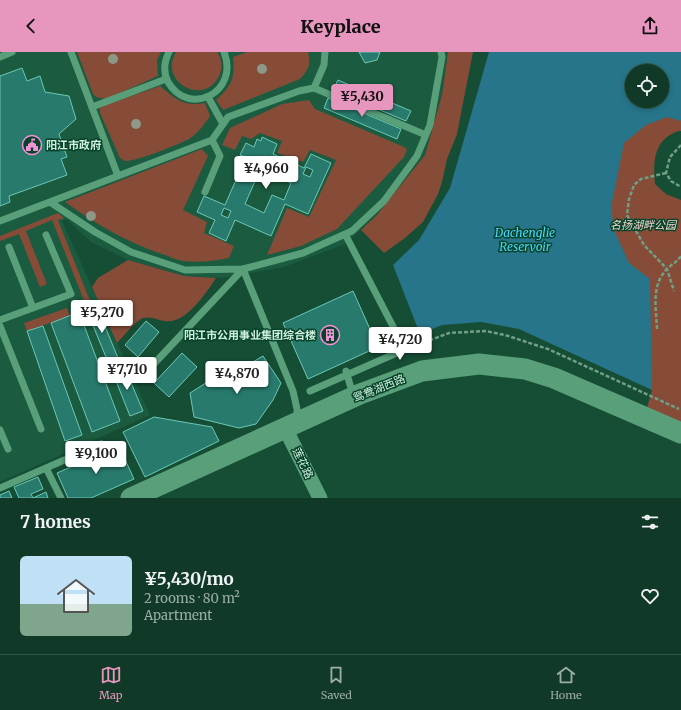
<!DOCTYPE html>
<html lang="en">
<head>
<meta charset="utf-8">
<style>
  body { margin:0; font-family:Merriweather,"Noto Sans SC",serif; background:#1e4533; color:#f1f3f6; height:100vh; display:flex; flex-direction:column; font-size:15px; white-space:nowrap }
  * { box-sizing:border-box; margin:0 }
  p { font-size:13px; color:#9cada7 }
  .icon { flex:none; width:22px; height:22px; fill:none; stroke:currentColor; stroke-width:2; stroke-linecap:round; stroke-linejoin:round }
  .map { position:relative; height:446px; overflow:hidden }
  .drawer { display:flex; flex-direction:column; background:#103a27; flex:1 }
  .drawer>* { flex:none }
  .tools { position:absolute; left:625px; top:12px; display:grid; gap:8px }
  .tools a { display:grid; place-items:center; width:44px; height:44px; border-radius:50%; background:#103a27; box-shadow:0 2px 6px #0003,0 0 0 1px #305444; font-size:20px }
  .price { position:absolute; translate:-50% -34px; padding:0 9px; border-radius:4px; background:#fff; color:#222; font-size:13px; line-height:26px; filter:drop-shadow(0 1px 2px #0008) }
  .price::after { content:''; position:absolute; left:50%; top:24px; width:12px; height:9px; margin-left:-6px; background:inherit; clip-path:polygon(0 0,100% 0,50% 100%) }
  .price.active { background:#e797bd; color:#111 }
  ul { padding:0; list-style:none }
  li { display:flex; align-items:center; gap:12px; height:100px; padding:0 20px }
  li+li { border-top:1px solid #305444 }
  li span { display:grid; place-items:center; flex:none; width:112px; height:80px; border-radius:6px; color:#555 }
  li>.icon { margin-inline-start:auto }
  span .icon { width:48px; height:48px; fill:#fffc; stroke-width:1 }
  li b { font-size:17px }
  h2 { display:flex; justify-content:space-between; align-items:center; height:48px; padding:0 20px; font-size:17px }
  header { display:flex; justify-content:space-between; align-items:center; height:52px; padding:0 20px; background:#e797bd; color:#111; font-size:18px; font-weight:800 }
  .menu { display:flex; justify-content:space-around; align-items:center; height:56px; border-top:1px solid #305444; background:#103a27; font-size:11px; color:#9cada7 }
  .menu a { display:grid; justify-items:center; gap:2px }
  .menu .active { color:#e797bd }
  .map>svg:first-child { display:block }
</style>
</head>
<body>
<header><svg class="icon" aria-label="back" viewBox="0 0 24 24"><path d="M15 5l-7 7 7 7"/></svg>Keyplace<svg class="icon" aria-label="share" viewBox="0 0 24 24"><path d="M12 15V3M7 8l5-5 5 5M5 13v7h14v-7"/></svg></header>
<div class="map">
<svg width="681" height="446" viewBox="0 0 681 446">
  <rect width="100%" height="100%" fill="#154e34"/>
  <path fill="#1b5b3f" d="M0,0H448L442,43L425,103L376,164L345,192L284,215L221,226L184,224L128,208L91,190L66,167L62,169L150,363L0,430Z"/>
  <path fill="#864c38" d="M77,0H161L157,8L158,24L106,47L96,45L93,42Z
    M176,0H217C222,7 223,16 219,24C204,55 158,30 176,0Z
    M247,0H308C311,13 309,17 300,27L223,58L216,48C232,33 235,27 233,5Z
    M448,0H473L457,82L447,107L442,130L438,142L423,170L405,186L384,201L361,178L376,164L425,103L442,43Z
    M160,34C175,47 184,55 205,51L210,64C204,73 198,81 189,87C180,92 135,110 125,109C123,108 122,107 120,106L100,61V55Z
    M309,48L315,57L404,95L407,97L404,105L337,177L301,194L267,203L287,156L309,165L336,108L310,98L303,110L277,101L282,89L260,81L251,87L242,84L235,98L222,93L230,76L282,52Z
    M681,58V79C676,79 674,81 670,83C653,93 653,115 655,132L666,142L681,148V381L645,363L652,338L651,329L601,172L615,84Z
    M202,97L208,104L183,158L207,170L204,181L234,194L229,206C214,209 198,211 183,209C176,208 169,204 162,202C126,190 96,172 65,150Z
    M58,161L64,166L58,168L90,249L85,251L52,168L26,179L47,232L40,235L19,182L0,189V184Z
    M128,208L184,224L216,226C206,241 185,273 165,269C157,268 149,263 141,267C135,270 123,285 117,291L92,235L98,226Z
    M67,256L70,264L27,279L24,271Z"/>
  <path fill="#27758a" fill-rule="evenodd" d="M489,0H681V69L667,65L646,73L624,91L611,155L614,178L629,211L650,227L652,338L519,277L481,270L442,273L420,282L393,213L419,188L450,136ZM632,19H662V49H632Z"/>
  <path fill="#287a6c" stroke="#6dc8b7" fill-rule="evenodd" d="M359,0H380L377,8L365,11Z
    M22,16L27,29L40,24L45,40L69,44L76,67L59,82L67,105L61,107L67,123L9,144L10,150L0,154V24Z
    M338,28L411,59L406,69L333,38Z
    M328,46L401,77L397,87L324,56Z
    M262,85L277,92L273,102L304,116L311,102L331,111L308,162L285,152L271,184L235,168L226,189L209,181L215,168L197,160L204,144L225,153L246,105L240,103L246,91L254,95L257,87L261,89ZM264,104L271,107L268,114L260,111ZM306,115L313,118L310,125L303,122ZM260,118L291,131L284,148L272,143L264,161L245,152ZM224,156L231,159L228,166L221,163Z
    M353,239L378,295L308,327L283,271Z
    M97,255L118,306L108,310L87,259Z
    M79,260L120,369L92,380L51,271Z
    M146,269L159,280L138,305L125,293Z
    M43,274L82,383L65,389L27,279Z
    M182,301L197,315L169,345L154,331Z
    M263,304L281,331L273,348L256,372L239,376L194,365L190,341L231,315L236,320Z
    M124,314L143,359L130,364L112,319Z
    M154,365L212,375L219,389L145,425L123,380Z
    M119,394L134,427L91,446H68L57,421Z
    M38,425L43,437L31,442L33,446L46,440L48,446H19L14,435Z
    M9,439L12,446H0V443Z"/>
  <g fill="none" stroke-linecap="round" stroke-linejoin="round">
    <path stroke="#709f87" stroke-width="2.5" stroke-dasharray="4 2" stroke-linecap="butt" d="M681,93L670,105L666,121L671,129L681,135
      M666,121L641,127L634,133L629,147L627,163L644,193L667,217L674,239
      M657,277C656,256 651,233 667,217C672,212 677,210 681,204
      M407,297L449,281L485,279L505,283L548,297L679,357"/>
    <path stroke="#589f7a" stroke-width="7" d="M71,0L118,124
      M169,0C164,10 163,20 168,30C189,66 240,40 224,0
      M0,5L12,0
      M314,36L426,83
      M208,45L223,72
      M92,55L166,27
      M205,140L220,104L212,88
      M50,150L95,180L131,200L185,218L243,217L303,201L352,179L384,149L417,104L430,73L442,5L441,0
      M0,169L212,88L228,65L299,39L314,36L324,13L325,0
      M345,182L399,286
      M9,195L33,256
      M0,268L71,242L46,183
      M0,274L41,377
      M150,316L243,217L293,339L297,357V369
      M346,319L353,343
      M310,339L399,300
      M0,378L8,397
      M46,416L61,446
      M0,436L101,392"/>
    <path stroke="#589f7a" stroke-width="15" d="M285,376L320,446"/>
    <path stroke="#589f7a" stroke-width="21" d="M131,446L360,342L422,319L479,312L525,317L554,326L681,381"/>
  </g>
  <g fill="#8d9887">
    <circle cx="113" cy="7" r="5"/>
    <circle cx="262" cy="17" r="5"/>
    <circle cx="136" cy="72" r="5"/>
    <circle cx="91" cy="164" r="5"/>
  </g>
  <defs>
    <symbol id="civic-ring" viewBox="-11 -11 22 22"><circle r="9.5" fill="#06432a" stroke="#f391d5" stroke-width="1.5"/><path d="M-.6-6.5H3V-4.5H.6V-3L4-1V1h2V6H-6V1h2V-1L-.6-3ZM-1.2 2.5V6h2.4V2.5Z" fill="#f391d5"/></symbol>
    <symbol id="building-ring" viewBox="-11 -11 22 22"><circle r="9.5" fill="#06432a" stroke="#f391d5" stroke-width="1.5"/><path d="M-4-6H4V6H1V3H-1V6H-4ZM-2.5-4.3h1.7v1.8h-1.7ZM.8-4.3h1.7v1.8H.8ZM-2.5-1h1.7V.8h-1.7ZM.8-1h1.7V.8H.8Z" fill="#f391d5"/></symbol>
  </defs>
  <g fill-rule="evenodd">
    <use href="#civic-ring" x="21" y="82" width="22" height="22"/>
    <use href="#building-ring" x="319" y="272" width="22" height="22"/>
  </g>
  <g text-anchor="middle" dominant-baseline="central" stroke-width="3" stroke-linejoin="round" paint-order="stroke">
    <g font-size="11" font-weight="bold" fill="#cff2de" stroke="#06432a" text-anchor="start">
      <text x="46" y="93">阳江市政府</text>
      <text x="316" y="283" text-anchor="end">阳江市公用事业集团综合楼</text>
    </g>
    <g font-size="11" font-style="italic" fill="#f0d5cb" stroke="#06432a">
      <text x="643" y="173">名扬湖畔公园</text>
    </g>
    <g font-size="11" fill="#cff2de" stroke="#06432a">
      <text transform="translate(379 336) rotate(-22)">鸳鸯湖西路</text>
      <text transform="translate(303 411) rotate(64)">莲花路</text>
    </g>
    <g font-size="12" font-style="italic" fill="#45d8ff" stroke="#06432a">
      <text x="525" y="180">Dachenglie<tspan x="525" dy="14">Reservoir</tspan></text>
    </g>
  </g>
</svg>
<div class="tools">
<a><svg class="icon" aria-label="locate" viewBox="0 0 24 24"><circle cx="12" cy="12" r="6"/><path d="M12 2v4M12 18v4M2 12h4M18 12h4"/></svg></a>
</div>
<b class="price active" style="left:362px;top:66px">¥5,430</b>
<b class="price" style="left:266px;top:138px">¥4,960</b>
<b class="price" style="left:102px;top:282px">¥5,270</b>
<b class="price" style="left:400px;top:309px">¥4,720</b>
<b class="price" style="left:127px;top:339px">¥7,710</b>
<b class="price" style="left:237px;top:343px">¥4,870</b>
<b class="price" style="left:96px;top:423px">¥9,100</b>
</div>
<section class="drawer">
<h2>7 homes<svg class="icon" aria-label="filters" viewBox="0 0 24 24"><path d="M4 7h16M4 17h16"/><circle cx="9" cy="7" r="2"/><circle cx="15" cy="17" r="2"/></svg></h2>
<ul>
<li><span style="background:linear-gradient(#bfe0f5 60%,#7fa58c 0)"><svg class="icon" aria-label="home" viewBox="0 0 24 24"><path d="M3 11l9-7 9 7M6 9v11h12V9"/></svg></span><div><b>¥5,430/mo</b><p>2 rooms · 80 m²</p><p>Apartment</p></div><svg class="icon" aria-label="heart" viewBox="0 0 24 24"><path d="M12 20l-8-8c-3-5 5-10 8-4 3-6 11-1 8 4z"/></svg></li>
</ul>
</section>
<nav class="menu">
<a class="active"><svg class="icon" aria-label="map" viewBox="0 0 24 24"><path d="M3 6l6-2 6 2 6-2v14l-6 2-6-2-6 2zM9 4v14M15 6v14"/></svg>Map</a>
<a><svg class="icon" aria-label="saved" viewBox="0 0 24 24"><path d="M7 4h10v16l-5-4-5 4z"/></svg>Saved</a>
<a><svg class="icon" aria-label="home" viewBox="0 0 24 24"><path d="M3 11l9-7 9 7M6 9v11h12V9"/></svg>Home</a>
</nav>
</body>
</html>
